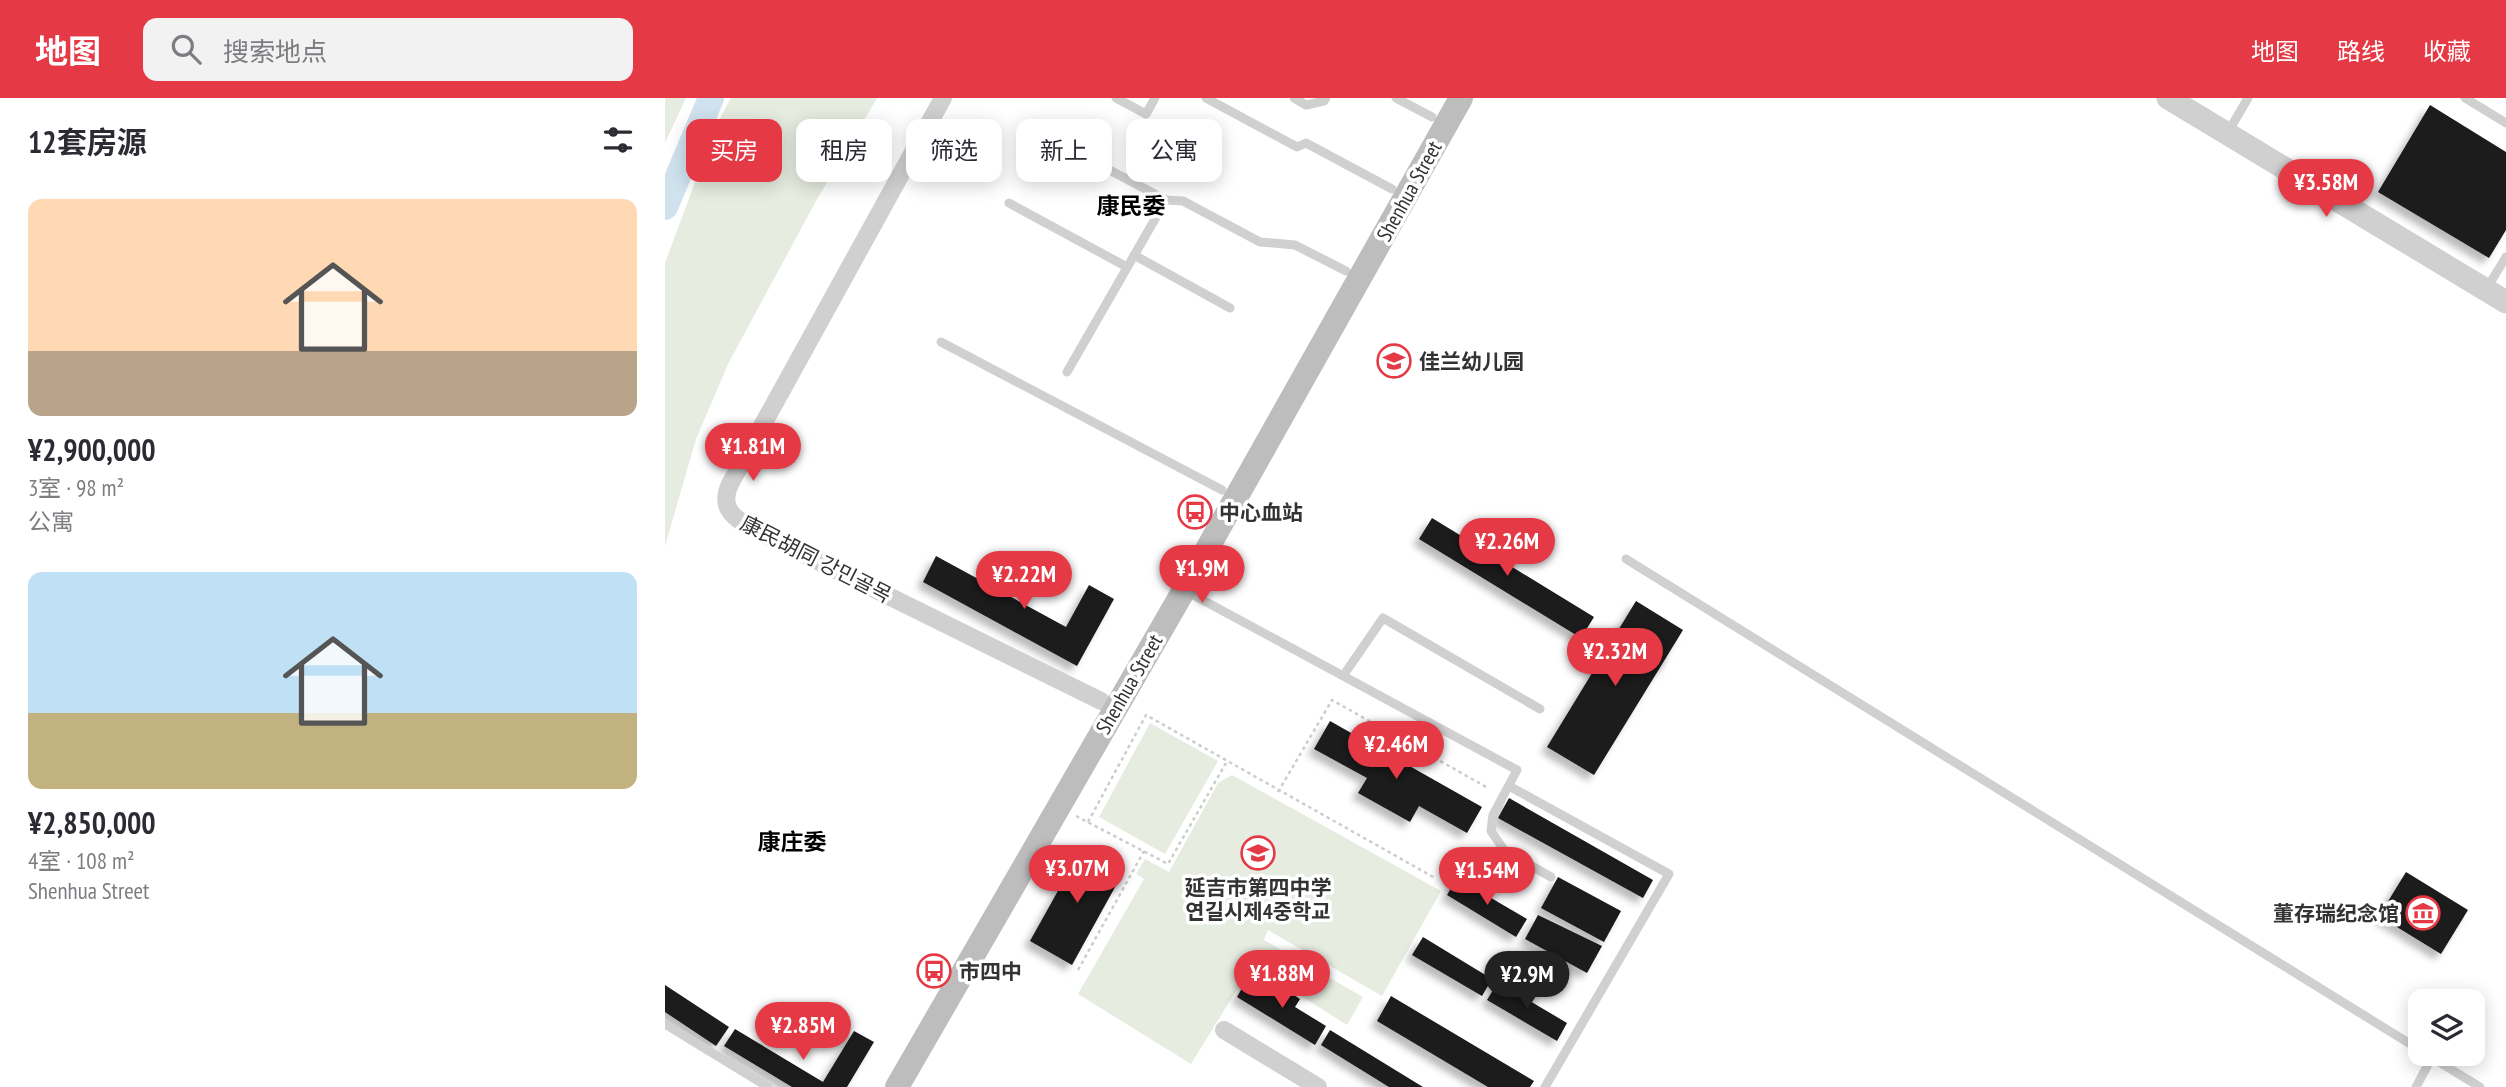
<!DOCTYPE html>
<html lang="zh">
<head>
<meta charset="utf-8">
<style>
  body { margin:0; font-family:"PT Sans Narrow","Noto Sans SC","Noto Sans KR",sans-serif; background:#f2f2f3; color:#2b2b33; height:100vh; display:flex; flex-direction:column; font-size:26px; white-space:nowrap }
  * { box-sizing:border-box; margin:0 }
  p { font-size:23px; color:#7c7c81 }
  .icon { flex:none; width:38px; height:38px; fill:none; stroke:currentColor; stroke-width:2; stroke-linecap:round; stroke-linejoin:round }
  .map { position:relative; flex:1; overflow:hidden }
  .drawer { display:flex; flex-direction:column; background:#fff; width:665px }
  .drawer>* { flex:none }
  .top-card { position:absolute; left:21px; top:21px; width:665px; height:63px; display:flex; gap:14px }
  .fabs { position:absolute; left:1743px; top:891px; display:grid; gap:14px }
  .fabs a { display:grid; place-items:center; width:77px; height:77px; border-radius:14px; background:#fff; box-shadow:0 4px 18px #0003; font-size:35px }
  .price { position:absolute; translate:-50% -60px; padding:0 16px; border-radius:24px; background:#e63946; color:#fff; font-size:23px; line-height:46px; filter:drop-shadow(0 2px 4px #0008) }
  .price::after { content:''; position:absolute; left:50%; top:42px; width:21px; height:16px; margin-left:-10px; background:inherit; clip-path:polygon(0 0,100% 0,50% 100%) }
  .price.current { background:#222; color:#fff }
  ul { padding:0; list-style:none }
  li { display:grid; align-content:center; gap:14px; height:371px; padding:0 28px }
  li span { display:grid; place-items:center; height:217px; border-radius:14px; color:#555 }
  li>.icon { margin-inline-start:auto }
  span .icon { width:126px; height:126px; fill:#fffc; stroke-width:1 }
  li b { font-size:30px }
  h2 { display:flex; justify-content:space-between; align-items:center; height:84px; padding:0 28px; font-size:30px }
  .tag { padding:0 24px; border-radius:14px; background:#fff; box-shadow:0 4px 18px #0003; font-size:24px; line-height:63px }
  .tag.current { background:#e63946; color:#fff }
  header { display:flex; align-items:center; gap:42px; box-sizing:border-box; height:98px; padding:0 35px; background:#e63946; color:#fff }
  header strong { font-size:33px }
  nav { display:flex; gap:38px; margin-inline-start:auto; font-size:24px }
  .search { width:490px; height:63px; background:#f2f2f3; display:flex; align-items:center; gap:18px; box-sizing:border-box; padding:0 24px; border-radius:14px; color:#7c7c81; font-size:26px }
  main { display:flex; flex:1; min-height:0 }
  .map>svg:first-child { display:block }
</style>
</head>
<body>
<header>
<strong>地图</strong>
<div class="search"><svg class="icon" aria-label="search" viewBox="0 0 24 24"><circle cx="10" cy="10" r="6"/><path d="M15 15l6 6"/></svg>搜索地点</div>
<nav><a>地图</a><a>路线</a><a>收藏</a></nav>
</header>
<main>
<section class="drawer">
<h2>12套房源<svg class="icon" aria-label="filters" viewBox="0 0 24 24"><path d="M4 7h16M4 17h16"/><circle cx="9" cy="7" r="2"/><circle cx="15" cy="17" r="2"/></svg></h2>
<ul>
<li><span style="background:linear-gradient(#ffd9b3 70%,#b9a48a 0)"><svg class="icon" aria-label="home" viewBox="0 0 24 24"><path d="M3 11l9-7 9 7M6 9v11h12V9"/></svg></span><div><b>¥2,900,000</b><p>3室 · 98 m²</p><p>公寓</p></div></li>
<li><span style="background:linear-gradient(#bfe0f5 65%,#c2b280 0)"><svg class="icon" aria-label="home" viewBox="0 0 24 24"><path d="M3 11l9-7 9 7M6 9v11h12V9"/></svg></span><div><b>¥2,850,000</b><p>4室 · 108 m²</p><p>Shenhua Street</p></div></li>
</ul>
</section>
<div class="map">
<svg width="1841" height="989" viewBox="0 0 1841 989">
  <defs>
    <filter id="shadow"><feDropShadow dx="-6" dy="6" stdDeviation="3.5" flood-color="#0004"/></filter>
  </defs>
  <rect width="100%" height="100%" fill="#fff"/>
  <path fill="#e6ecdf" d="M0,0H21L0,45Z
    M66,0H212L151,103L63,266L31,341L0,448V165L51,28Z
    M485,625L553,663L500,756L434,719Z
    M567,677L776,793L717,898L603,832L599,842L698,899L682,927L587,867L526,966L413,896L479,781L471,776L480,761L504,774L553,685Z"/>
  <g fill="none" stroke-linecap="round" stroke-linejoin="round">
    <path stroke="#cfe2ee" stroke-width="26" d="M0,109L46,0"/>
  </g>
  <path fill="#1a1a1a" filter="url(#shadow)" d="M1765,7L1841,54V132L1824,160L1713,94Z
    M767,420L929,519L916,540L754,441Z
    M271,458L401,529L424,487L449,501L412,568L258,484Z
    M971,503L1018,532L929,677L882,649Z
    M665,623L817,709L802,735L754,708L745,724L693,695L702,680L649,651Z
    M844,700L988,782L978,800L833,720Z
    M418,748L460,771L407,867L365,843Z
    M1741,774L1803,812L1776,856L1714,818Z
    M893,779L956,813L939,844L876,810Z
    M792,780L862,821L851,839L782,797Z
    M873,817L937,848L922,875L860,841Z
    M758,839L827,881L817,898L747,857Z
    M583,880L613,898L618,890L635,901L630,909L661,928L650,947L572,899Z
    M833,884L902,925L892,943L822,902Z
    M0,887L64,929L51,948L0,914Z
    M726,898L869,983L865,989H823L712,923Z
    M70,931L158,984L189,933L209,944L182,989H127L59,948Z
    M665,932L758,989H724L656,947Z"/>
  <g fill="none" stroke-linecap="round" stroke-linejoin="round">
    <path stroke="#cdcdcd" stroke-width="2.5" stroke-dasharray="3.5 3.5" stroke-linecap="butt" d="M613,694L667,602L823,690
      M411,718L503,766L561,665
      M423,724L481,617L770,780
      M413,872L479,753"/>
    <path stroke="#d0d0d0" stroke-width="9" d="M451,0L481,16L490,0
      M541,0L632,49L641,45L727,91
      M629,0L641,7L659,3L661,0
      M731,0L767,19
      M1800,0L1841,25
      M1563,34L1583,0
      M409,53L501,102L518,103L595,144L630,147L681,173
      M344,105L462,169
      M469,157L565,210
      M1822,190L1841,159
      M276,244L557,392
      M402,274L501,102
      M961,461L1755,952
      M521,493L852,672L828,717L826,733L839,752L886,779
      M678,578L718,520L875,611
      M844,688L1004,776L880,989
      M0,926L103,989
      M1761,956L1815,989
      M1751,989L1767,959"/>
    <path stroke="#d0d0d0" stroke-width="18" d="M278,0L65,386C55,408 66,418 84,429L436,603
      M559,932L653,989"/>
    <path stroke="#d0d0d0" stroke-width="23" d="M1503,0L1841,204"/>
    <path stroke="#bdbdbd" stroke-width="24" d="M232,989L519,492L796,0"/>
  </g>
  <defs>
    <symbol id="school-ring" viewBox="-11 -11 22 22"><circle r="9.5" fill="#fff" stroke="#e63946" stroke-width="1.5"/><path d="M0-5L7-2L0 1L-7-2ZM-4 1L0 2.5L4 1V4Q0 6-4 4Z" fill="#e63946"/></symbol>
    <symbol id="bus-ring" viewBox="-11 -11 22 22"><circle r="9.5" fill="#fff" stroke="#e63946" stroke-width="1.5"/><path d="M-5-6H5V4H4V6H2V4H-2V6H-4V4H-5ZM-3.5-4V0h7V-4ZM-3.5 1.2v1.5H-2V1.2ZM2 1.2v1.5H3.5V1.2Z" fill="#e63946"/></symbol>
    <symbol id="museum-ring" viewBox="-11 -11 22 22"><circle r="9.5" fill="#fff" stroke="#e63946" stroke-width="1.5"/><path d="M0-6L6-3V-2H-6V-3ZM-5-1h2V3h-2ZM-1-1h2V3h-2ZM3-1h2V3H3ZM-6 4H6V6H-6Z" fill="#e63946"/></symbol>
  </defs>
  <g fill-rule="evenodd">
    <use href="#school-ring" x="710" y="244" width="38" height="38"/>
    <use href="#bus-ring" x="511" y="395" width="38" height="38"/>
    <use href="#school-ring" x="574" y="736" width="38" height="38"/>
    <use href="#museum-ring" x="1739" y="796" width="38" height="38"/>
    <use href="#bus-ring" x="250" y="854" width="38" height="38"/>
  </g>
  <g text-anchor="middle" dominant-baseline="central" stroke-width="7" stroke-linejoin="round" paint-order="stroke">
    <g font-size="21" fill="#333" stroke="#fff">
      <text transform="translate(744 93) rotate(-61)">Shenhua Street</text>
      <text transform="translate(151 461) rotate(27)">康民胡同 강민골목</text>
      <text transform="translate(464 586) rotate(-60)">Shenhua Street</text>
    </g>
    <g font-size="21" font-weight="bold" fill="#333" stroke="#fff" text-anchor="start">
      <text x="754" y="263">佳兰幼儿园</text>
      <text x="554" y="414">中心血站</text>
      <text x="593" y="789" text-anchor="middle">延吉市第四中学<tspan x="593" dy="24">연길시제4중학교</tspan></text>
      <text x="1734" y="815" text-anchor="end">董存瑞纪念馆</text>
      <text x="294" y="873">市四中</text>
    </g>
    <g font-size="23" font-weight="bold" fill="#000" stroke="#fff">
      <text x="466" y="107">康民委</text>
      <text x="127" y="743">康庄委</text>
    </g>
  </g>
</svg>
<div class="fabs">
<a><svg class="icon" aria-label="layers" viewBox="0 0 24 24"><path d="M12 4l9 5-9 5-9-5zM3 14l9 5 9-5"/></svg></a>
</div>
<b class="price" style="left:1661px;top:121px">¥3.58M</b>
<b class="price" style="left:88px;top:385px">¥1.81M</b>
<b class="price" style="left:842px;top:480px">¥2.26M</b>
<b class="price" style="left:537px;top:507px">¥1.9M</b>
<b class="price" style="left:359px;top:513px">¥2.22M</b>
<b class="price" style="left:950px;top:590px">¥2.32M</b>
<b class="price" style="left:731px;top:683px">¥2.46M</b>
<b class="price" style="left:412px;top:807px">¥3.07M</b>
<b class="price" style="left:822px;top:809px">¥1.54M</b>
<b class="price" style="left:617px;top:912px">¥1.88M</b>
<b class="price current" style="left:862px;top:913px">¥2.9M</b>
<b class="price" style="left:138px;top:964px">¥2.85M</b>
<div class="top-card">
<a class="tag current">买房</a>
<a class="tag">租房</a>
<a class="tag">筛选</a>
<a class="tag">新上</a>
<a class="tag">公寓</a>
</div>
</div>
</main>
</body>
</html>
